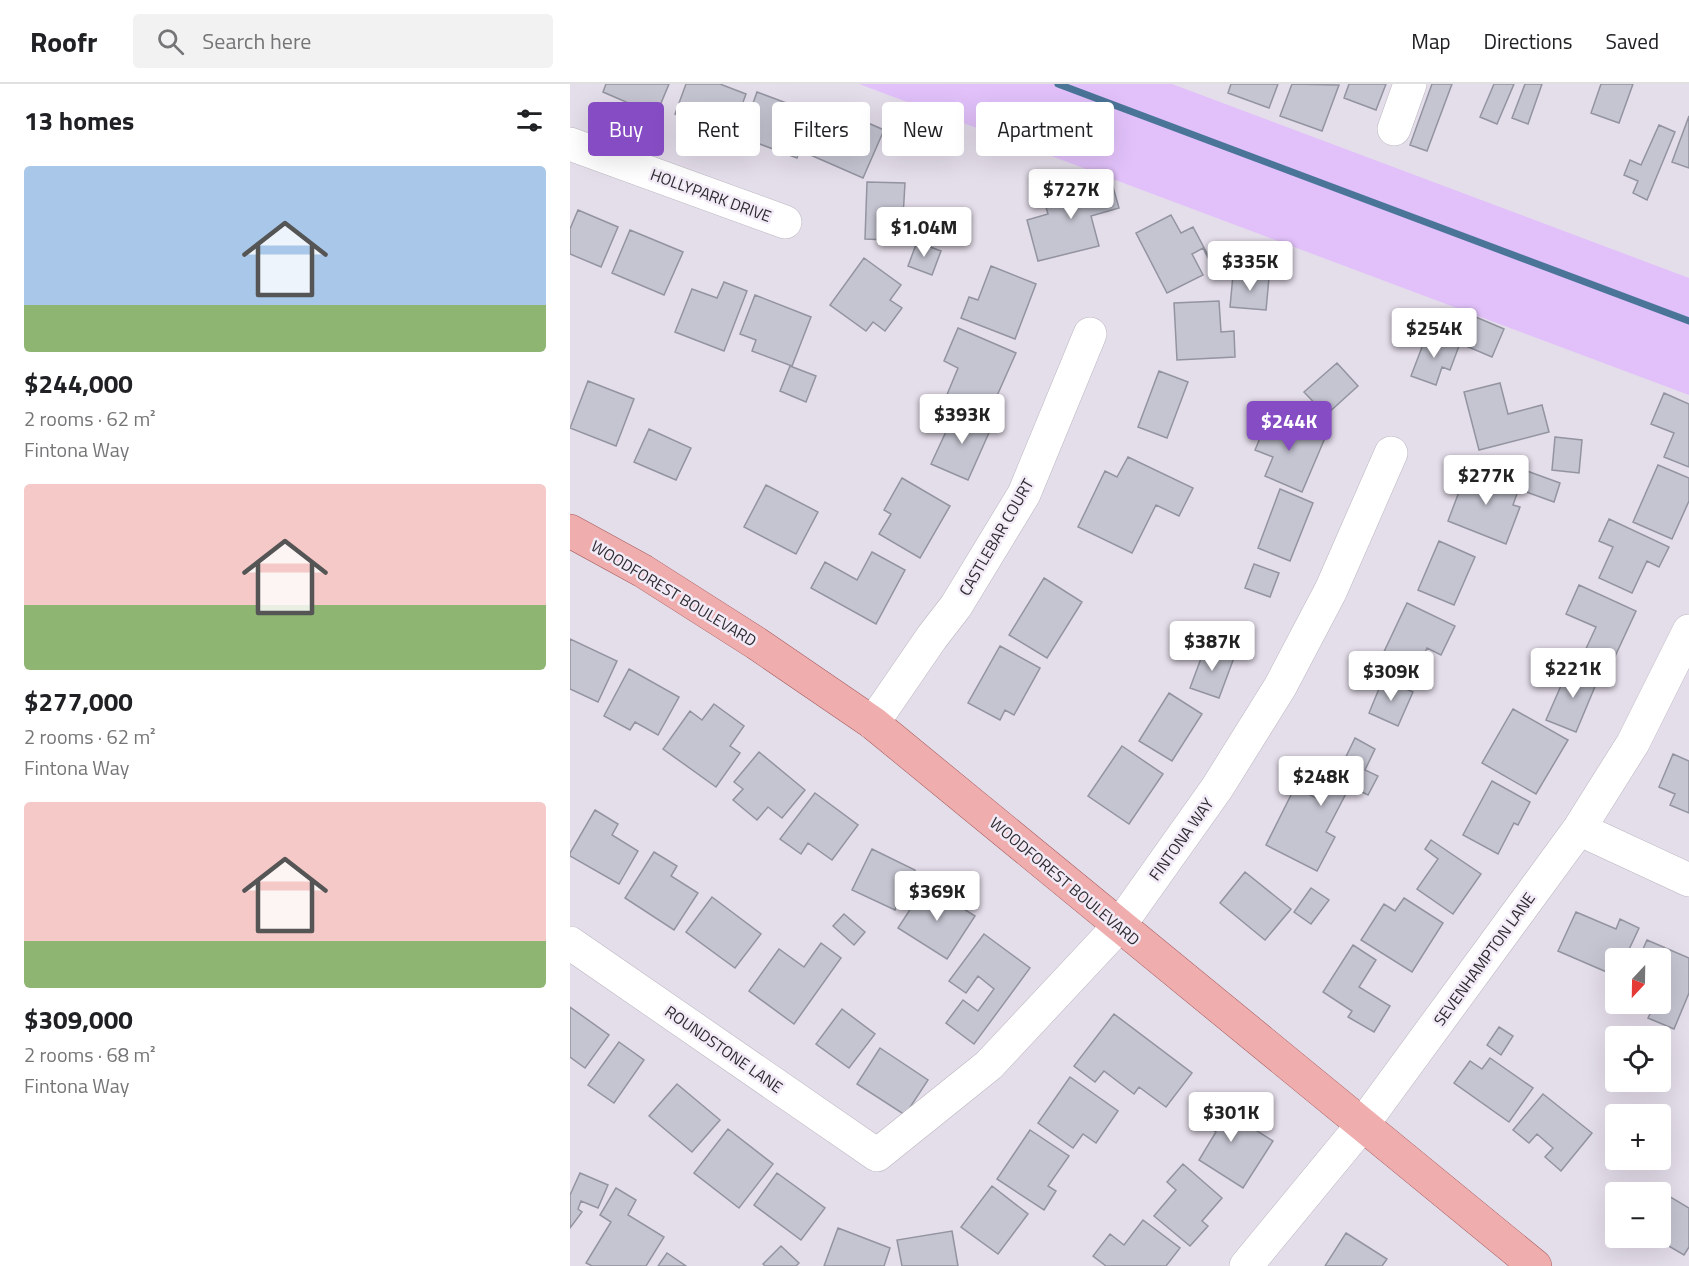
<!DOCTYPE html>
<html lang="en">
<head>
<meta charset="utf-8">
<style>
  body { margin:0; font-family:"Titillium Web",sans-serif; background:#f2f2f2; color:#202124; height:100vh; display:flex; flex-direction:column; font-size:22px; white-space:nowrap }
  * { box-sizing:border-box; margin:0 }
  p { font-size:20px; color:#757577 }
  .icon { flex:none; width:33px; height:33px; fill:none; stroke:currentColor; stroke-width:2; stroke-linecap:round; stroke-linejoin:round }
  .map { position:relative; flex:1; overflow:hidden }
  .panel { display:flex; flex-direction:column; background:#fff; width:570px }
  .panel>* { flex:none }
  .guide { position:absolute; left:18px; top:18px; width:570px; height:54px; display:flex; gap:12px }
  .needle { width:39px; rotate:202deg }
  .buttons { position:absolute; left:1035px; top:864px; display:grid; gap:12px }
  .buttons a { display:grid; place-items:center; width:66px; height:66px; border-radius:6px; background:#fff; box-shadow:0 6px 24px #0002; font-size:30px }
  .price { position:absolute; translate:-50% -51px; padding:0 14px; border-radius:6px; background:#fff; color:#222; font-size:20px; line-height:39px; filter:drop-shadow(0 2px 3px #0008) }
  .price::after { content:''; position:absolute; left:50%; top:36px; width:18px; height:14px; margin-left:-9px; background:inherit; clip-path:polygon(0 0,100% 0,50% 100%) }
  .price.current { background:#864cc3; color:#fff }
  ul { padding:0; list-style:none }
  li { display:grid; align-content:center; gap:12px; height:318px; padding:0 24px }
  li span { display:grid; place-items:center; height:186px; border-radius:6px; color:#555 }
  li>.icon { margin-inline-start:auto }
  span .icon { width:108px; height:108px; fill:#fffc; stroke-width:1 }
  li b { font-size:26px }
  h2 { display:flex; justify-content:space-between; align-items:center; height:72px; padding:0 24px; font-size:26px }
  .chip { padding:0 21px; border-radius:6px; background:#fff; box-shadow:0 6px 24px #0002; font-size:21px; line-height:54px }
  .chip.current { background:#864cc3; color:#fff }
  header { display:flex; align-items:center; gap:36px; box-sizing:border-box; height:84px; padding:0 30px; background:#fff; border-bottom:2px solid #e0e0e0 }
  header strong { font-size:28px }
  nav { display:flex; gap:33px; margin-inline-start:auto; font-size:21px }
  .search { width:420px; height:54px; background:#f2f2f2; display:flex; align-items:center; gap:15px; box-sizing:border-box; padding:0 21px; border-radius:6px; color:#757577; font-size:22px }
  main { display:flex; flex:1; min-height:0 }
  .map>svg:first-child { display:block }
</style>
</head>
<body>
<header>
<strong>Roofr</strong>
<div class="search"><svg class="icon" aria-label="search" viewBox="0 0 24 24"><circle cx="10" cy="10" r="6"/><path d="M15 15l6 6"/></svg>Search here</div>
<nav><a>Map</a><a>Directions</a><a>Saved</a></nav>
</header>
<main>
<section class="panel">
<h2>13 homes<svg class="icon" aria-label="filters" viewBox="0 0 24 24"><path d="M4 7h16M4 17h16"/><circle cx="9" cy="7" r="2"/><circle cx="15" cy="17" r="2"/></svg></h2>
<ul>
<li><span style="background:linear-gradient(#a9c7e8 75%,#8fb573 0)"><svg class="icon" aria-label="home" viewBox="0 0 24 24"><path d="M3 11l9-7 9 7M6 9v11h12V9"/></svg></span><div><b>$244,000</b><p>2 rooms · 62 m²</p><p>Fintona Way</p></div></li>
<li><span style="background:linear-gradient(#f6c9c9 65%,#8fb573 0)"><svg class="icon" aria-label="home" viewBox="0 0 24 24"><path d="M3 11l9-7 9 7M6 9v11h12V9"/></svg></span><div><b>$277,000</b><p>2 rooms · 62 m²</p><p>Fintona Way</p></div></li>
<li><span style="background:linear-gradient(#f6c9c9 75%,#8fb573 0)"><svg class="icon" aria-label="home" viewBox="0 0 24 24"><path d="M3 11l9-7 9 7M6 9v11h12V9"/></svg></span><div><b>$309,000</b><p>2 rooms · 68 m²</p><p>Fintona Way</p></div></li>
</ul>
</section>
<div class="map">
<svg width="1119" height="1182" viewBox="0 0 1119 1182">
  <rect width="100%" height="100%" fill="#e4ddea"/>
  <path fill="#e2c1fa" d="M289,0H602L1119,194V311Z"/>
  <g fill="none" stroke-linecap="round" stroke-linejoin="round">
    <path stroke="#4a7498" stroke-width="7" d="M488,0L1119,237"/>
  </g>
  <path fill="#c5c5d2" stroke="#9394a0" stroke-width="1.5" d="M36,0H99L86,31L33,8Z
    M116,0H150L176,10L161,51L105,30Z
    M661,0H708L699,24L658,9Z
    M722,0L769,1L752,47L710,32Z
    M779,0H816L806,26L774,14Z
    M862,0H882L857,67L840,61Z
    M924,0H944L927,40L910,33Z
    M955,0H972L958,40L942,34Z
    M1031,0H1063L1049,39L1021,29Z
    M187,8L243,29L227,74L171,53Z
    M257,21L314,46L293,94L236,69Z
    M1119,32V84L1102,78Z
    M1089,41L1105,48L1077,116L1063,109L1068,97L1054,91L1060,76L1071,81Z
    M541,96L549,124L521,132L529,162L468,177L457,136L478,130L473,113Z
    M297,98L335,99L333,133H342L341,157L295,155Z
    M8,126L48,143L31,183L0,170V145Z
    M601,131L611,149L623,143L639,173L638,174L633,164L622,170L633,191L597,209L566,149Z
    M60,146L113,168L94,211L42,189Z
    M347,158L371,167L362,191L338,182Z
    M294,174L331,201L320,216L332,224L315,247L303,238L296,247L260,221Z
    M421,182L466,200L445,255L391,234L399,213L408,216Z
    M663,191L699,194L696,226L660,223Z
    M154,198L177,207L154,267L105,248L122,205L147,214Z
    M185,211L241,233L222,282L182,267L186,256L170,250Z
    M649,217L651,248L664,247L665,273L607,276L604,219Z
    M894,228L934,245L922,273L882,256Z
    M388,244L446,269L418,332L376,313L388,284L374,277Z
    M857,250L889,262L880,286L872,283L866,301L841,292Z
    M767,279L788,302L756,331L734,308Z
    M220,282L246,292L236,318L210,307Z
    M589,287L618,298L597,354L568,343Z
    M18,297L64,315L46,362L0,344Z
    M930,299L938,330L972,321L979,348L909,366L894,308Z
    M1094,309L1119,320V383L1094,373L1104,349L1081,340Z
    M386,326L422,342L398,396L361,380Z
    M700,330L755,354L732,408L695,392L703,373L685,366Z
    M79,345L121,364L106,396L64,378Z
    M985,353L1012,356L1009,389L982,386Z
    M558,373L623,404L609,432L586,421L562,469L508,443L535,387L547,393Z
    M1088,381L1119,394V417L1102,455L1063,438Z
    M898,384L949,404L943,421L950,423L936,460L878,437Z
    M957,387L990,399L984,418L951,406Z
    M332,394L380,422L350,474L309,450L321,430L314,426Z
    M196,401L248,428L226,470L174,443Z
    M710,405L743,419L720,477L688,464Z
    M1039,435L1099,463L1089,483L1077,477L1062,509L1029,494L1043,463L1029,457Z
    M869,457L905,473L884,521L848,506Z
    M302,468L335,486L306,540L241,504L255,478L287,496Z
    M684,480L709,489L700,513L675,504Z
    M474,494L512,518L477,574L439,551Z
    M1009,501L1066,527L1041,581L1014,569L1026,543L996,530Z
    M837,519L885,542L871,571L857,564L846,588L812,572Z
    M0,555L47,577L28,618L0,605Z
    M636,561L665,571L649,614L620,604Z
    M430,562L470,584L444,631L435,626L430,636L398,619Z
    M1000,581L1029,593L1006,648L976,636Z
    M59,585L109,613L88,651L65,638L60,646L34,632Z
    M813,595L843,608L828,642L799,629Z
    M599,609L632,630L602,677L569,657Z
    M144,620L174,642L160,662L170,669L146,703L93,665L120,627L132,636Z
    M943,625L998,656L966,710L912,679Z
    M785,654L805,665L795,686L808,692L798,711L780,702L756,748L765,753L747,787L696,761L725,703L746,714L751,703L739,698L751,675L770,685Z
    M552,662L593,690L559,740L518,712Z
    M189,668L235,706L212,734L198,723L187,736L163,716L173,705L164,698Z
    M1103,670L1119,677V729L1100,721L1105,710L1089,703Z
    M922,697L960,718L948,741L944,739L928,770L893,751Z
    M245,709L288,741L262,776L238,759L231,770L210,755Z
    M25,726L48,740L42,751L68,767L49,800L0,772V769Z
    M861,756L911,790L883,830L847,805L868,775L855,765Z
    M302,765L345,786L325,826L282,806Z
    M84,768L107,782L101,792L128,809L104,846L55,814Z
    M675,788L721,825L695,856L650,819Z
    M356,801L405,832L377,875L328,844Z
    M741,804L759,816L741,840L724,828Z
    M142,813L191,850L165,884L116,848Z
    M834,814L873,839L842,888L791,856L814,820L825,827Z
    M1006,828L1046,845L1050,835L1069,844L1055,874H1046V892L988,867Z
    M274,830L295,848L284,861L263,842Z
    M414,850L460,884L404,960L376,939L393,916L408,927L424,905L408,892L396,909L379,897Z
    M1077,856L1119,874V909L1104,945L1078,934L1085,920H1090L1091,904L1090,874H1069Z
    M251,859L271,874L224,940L179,907L209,865L234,883Z
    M783,861L806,876L789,903L820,922L804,948L778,933L782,927L753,908Z
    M0,923L39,951L15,984L0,973Z
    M272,925L305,950L279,984L246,960Z
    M544,930L622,989L596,1023L569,1003L564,1010L534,987L525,998L504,982Z
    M929,943L943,952L931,971L917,961Z
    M49,958L74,976L44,1019L18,1001Z
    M310,964L358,996L335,1031L287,1000Z
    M920,974L963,1004L939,1038L884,999L900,977L912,985Z
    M500,993L548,1027L526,1059L513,1050L503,1064L468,1039Z
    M107,1000L150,1036L122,1068L79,1032Z
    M973,1010L1022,1049L991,1087L975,1073L983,1064L967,1050L959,1059L943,1046Z
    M632,1012L703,1057L673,1104L629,1076L646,1048L620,1031Z
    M158,1045L203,1080L169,1124L124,1089Z
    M460,1046L499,1072L478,1102L486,1107L474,1126L427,1095Z
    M613,1080L652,1114L632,1137L638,1142L620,1162L584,1132L606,1106L597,1098Z
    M10,1089L38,1101L28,1124L11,1117L8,1125L12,1128L0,1144V1111Z
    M207,1089L255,1124L231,1156L184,1121Z
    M422,1102L458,1130L428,1170L391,1143Z
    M1082,1102L1119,1124V1163L1114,1171L1085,1154H1090V1108H1078Z
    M46,1104L66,1116L58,1131L94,1153L76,1182H22L16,1179L41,1138L30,1131Z
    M573,1136L610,1164L596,1182H536L523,1172L540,1150L554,1161Z
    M268,1144L320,1164L314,1182H254Z
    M382,1147L388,1182H332L327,1156Z
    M776,1149L817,1175L812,1182H755Z
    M211,1162L229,1179L226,1182H195L193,1180Z
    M97,1169L116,1182H88Z"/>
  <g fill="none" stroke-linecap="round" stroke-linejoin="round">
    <defs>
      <path id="minor" d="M824,45L840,0
        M0,60L215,138
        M303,639L362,553L386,522L454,410L520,250
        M1009,745L1119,796
        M0,859L307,1071L419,981L549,842L647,704L710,603L761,506L821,369
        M676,1182L793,1040L1009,745L1063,659L1119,547"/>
      <path id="major" d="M0,447L73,487L186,559L303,639L965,1182"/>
    </defs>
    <use href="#minor" stroke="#bcb6c1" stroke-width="34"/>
    <use href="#major" stroke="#a55d5e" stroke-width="34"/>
    <use href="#minor" stroke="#fff" stroke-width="33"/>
    <use href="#major" stroke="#efadad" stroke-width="33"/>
  </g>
  <g text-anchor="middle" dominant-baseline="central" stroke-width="5" stroke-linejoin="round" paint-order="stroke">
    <g font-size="16" fill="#2e2c30" stroke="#f2ebf7">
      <text transform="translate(141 111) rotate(20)">HOLLYPARK DRIVE</text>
      <text transform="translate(426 453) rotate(-60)">CASTLEBAR COURT</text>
      <text transform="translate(104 509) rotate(31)">WOODFOREST BOULEVARD</text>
      <text transform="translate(611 755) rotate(-54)">FINTONA WAY</text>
      <text transform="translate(495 797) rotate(40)">WOODFOREST BOULEVARD</text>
      <text transform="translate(914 875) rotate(-54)">SEVENHAMPTON LANE</text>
      <text transform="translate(154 965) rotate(35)">ROUNDSTONE LANE</text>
    </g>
  </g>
</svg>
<div class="buttons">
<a><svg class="needle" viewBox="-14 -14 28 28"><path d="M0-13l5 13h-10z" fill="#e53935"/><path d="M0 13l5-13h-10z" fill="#757577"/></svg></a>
<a><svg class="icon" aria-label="locate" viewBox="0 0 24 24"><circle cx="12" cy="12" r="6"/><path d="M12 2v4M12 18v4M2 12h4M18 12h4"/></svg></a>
<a>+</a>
<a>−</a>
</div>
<b class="price" style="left:501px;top:136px">$727K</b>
<b class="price" style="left:354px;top:174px">$1.04M</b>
<b class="price" style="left:680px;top:208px">$335K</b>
<b class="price" style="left:864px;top:275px">$254K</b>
<b class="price" style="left:392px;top:361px">$393K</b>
<b class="price current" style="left:719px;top:368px">$244K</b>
<b class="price" style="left:916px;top:422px">$277K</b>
<b class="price" style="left:642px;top:588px">$387K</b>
<b class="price" style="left:1003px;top:615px">$221K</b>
<b class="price" style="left:821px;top:618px">$309K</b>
<b class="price" style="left:751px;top:723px">$248K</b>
<b class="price" style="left:367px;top:838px">$369K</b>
<b class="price" style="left:661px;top:1059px">$301K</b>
<div class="guide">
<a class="chip current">Buy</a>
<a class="chip">Rent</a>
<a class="chip">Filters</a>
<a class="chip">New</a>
<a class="chip">Apartment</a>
</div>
</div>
</main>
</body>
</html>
